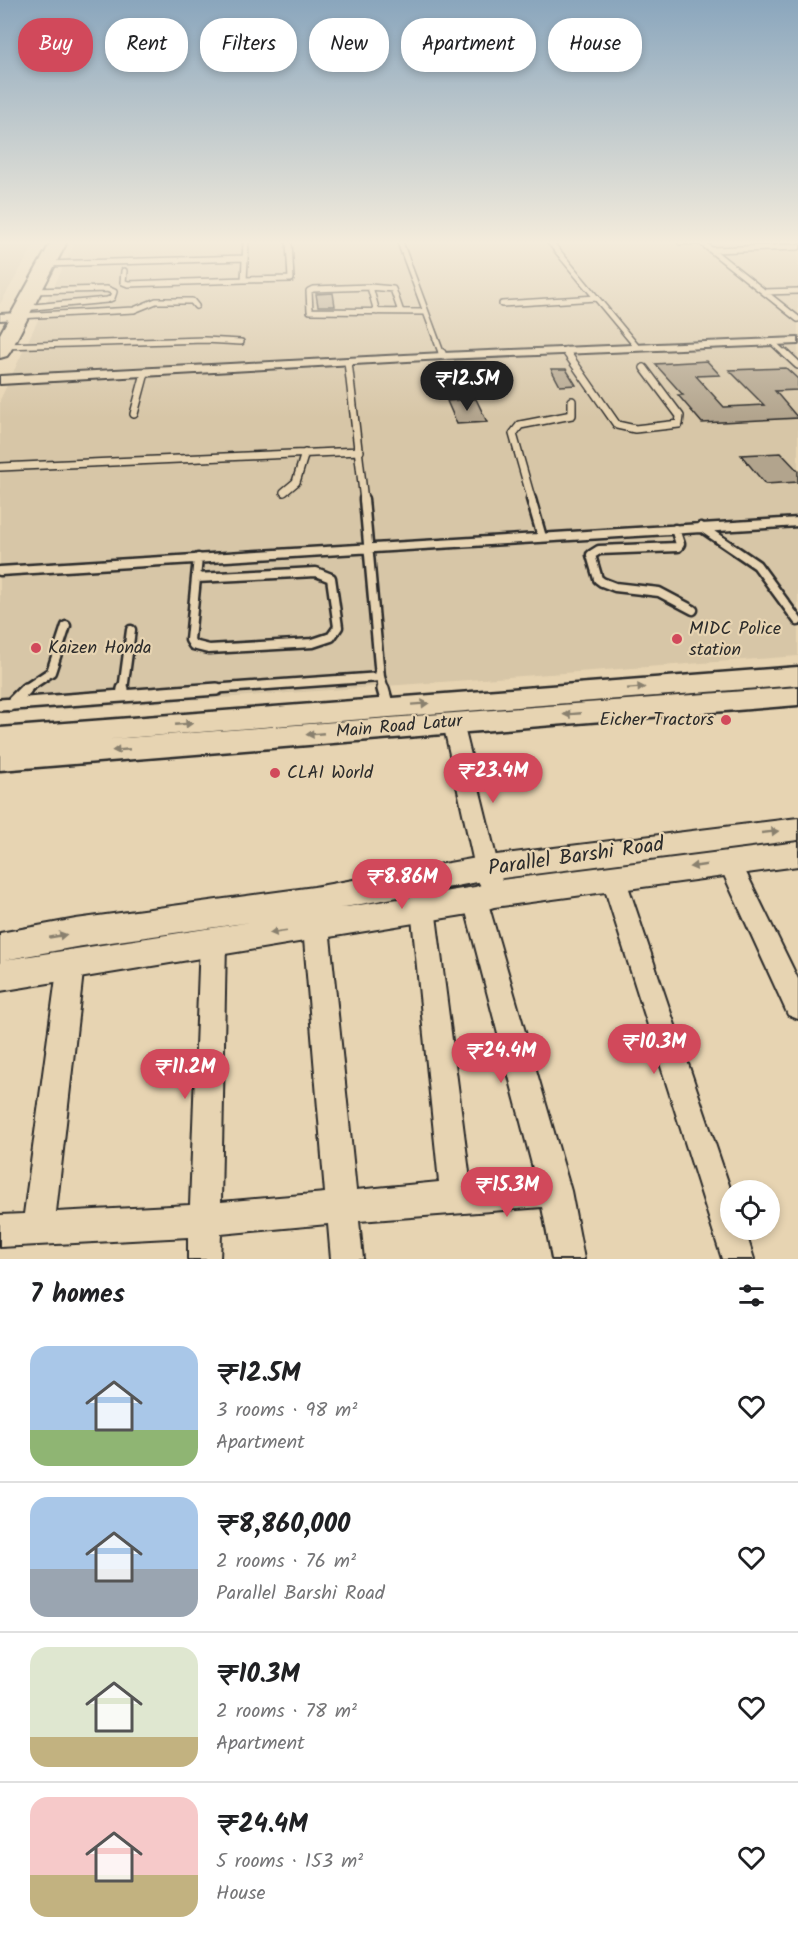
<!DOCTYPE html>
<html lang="en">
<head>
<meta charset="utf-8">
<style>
  body { margin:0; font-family:Kalam,sans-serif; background:#f6f6f6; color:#202124; height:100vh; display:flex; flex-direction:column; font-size:22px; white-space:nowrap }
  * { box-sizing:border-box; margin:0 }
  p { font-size:20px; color:#757577 }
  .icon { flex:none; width:33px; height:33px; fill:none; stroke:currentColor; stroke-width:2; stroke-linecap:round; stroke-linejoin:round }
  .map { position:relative; height:1259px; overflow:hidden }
  .panel { display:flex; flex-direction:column; background:#fff; flex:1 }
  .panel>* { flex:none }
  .hud { position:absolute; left:18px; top:18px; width:762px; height:54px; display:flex; gap:12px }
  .fabs { position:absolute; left:720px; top:1180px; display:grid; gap:12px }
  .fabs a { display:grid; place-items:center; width:60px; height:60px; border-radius:50%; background:#fff; box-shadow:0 3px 9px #0003; font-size:30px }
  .price { position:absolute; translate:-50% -51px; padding:0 14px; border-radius:21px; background:#d1495b; color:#fff; font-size:20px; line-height:39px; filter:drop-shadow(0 2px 3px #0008) }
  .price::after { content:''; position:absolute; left:50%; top:36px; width:18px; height:14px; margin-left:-9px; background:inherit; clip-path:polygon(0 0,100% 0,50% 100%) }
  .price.selected { background:#222; color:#fff }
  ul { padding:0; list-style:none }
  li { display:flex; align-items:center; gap:18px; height:150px; padding:0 30px }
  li+li { border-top:2px solid #e0e0e0 }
  li span { display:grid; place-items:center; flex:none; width:168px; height:120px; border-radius:18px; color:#555 }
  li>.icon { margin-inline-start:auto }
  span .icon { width:72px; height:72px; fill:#fffc; stroke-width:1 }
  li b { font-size:26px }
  h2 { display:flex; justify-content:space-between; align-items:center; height:72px; padding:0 30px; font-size:26px }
  .chip { padding:0 21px; border-radius:24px; background:#fff; box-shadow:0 3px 9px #0003; font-size:21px; line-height:54px }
  .chip.selected { background:#d1495b; color:#fff }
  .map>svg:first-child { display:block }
</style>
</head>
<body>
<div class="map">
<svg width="798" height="1259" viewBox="0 0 798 1259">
  <rect width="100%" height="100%" fill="#e7d4b2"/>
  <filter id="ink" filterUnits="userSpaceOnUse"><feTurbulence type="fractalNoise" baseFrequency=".0167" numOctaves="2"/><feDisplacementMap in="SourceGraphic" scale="12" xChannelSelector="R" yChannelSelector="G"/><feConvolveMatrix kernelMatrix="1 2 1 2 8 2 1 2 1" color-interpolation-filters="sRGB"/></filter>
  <g filter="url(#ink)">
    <path fill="#d7c6a7" d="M0,242H36L0,304Z
      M75,242H798V656L0,714V400Z"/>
    <path fill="#b2a48d" stroke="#2b2b2b" stroke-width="1.5" d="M333,293L335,306H318L316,294Z
      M707,361L720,375L696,376L724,407L764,405L729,370L786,368L798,379V390L775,391L798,418L702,423L678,395H683L655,364Z
      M551,369H566L576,385L560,386Z
      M476,399L487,422L457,424L447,401Z
      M781,453L798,471V482L765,484L741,455Z"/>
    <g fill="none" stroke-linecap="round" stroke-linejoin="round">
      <defs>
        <path id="lane-far3" d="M246,242L244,280L291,279L289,242
          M400,242L442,355
          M550,242L637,347
          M681,242H702
          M701,242L798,319
          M711,250L798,247
          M46,264L245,258
          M124,271L123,282L128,284L244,280
          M370,287L313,289L309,291L310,311L426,312
          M764,292L798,291
          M502,304L596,298
          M23,308L107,300L112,298L114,292L107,289L32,291
          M377,312L370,287L393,289L401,312
          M18,316L134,310L156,301H192L196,306
          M772,342L786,355
          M3,346L205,340L241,342
          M565,350L568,355"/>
        <path id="lane-far2" d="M442,353L443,356
          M567,353L617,425L635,429L679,424L680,416L644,368
          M785,353L798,365
          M348,362L364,501
          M134,414L145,373
          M0,467L360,451
          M284,492L296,482L305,453
          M532,501L513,434L520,425L572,415V401"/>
        <path id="lane-far1" d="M364,499L380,677L384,690
          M531,499L542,537
          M701,527L757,565L798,621
          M675,529L680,544L678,547L599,550L591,555L598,579L602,582L615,587L659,592L693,610
          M0,571L798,522
          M316,572L331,578L338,627L331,637L313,643L209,649L193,645L190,640L196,578Z
          M196,578L198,558
          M24,690L51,672L66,626
          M123,690L131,630
          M197,690L380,677"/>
        <path id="lane" d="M383,689L388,707
          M122,696L123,689
          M0,705L217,689
          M10,705L26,689"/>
        <path id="street" d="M0,314L18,313L23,316L18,319L0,320Z
          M798,338V344L443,359L0,384V376L443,353Z
          M453,716L460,718L463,723L502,881L498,888L490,890L482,888L478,881L443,723L446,718Z
          M730,853L738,856L798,979V1019L788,1015L718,862L722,856Z
          M613,868L621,870L625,877L731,1191L730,1230H745L754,1259H722L601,877L605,870Z
          M475,890L484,893L487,900L571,1191L584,1259H552L542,1207L359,1221L363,1259H331L328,1224L221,1234L220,1259H188V1237L0,1247V1215L24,1214L58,963L62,955L71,952L80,955L84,963L56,1212L190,1205L200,941L204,934L213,930L222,934L226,941L221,1202L325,1193L303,927L307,920L316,917L325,920L329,927L356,1190L439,1182L411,908L414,901L423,898L432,901L435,908L470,1180L535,1176L463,900L466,893Z"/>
        <path id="secondary" d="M798,818V840L488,880L340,908L475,887L493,881L798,842V866L494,907L475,913L0,991V933L76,919L314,887L488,856ZM251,922L4,960L76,947Z"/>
        <path id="primary" d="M798,667V685L99,740L798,687V705L0,770V728Z"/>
        <path id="highway" d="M51,242H67L10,352L7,356L0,358V334Z"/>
      </defs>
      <use href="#lane-far3" stroke="#2b2b2b" stroke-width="8"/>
      <use href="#lane-far2" stroke="#2b2b2b" stroke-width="10"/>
      <use href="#lane-far1" stroke="#2b2b2b" stroke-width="13"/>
      <use href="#lane" stroke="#2b2b2b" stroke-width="16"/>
      <use href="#street" stroke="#2b2b2b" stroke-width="4"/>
      <use href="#secondary" stroke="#2b2b2b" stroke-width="4"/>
      <use href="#primary" stroke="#2b2b2b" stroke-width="5"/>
      <use href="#highway" stroke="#2b2b2b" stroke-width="4"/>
      <use href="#lane-far3" stroke="#e7d4b2" stroke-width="5"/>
      <use href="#lane-far2" stroke="#e7d4b2" stroke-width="7"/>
      <use href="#lane-far1" stroke="#e7d4b2" stroke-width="8"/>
      <use href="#lane" stroke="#e7d4b2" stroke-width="11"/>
      <use href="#street" fill="#e7d4b2" fill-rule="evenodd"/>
      <use href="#secondary" fill="#e7d4b2" fill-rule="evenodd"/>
      <use href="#primary" fill="#e7d4b2" fill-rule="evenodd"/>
      <use href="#highway" fill="#e7d4b2" fill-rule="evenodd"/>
    </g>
    <defs><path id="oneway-solid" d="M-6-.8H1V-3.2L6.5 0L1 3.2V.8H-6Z" transform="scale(1.5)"/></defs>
    <g fill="#89806e">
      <use href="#oneway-solid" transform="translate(636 688) rotate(-4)"/>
      <use href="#oneway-solid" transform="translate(420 704) rotate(-4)"/>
      <use href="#oneway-solid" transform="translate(572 714) rotate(175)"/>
      <use href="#oneway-solid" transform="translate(184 724) rotate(-5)"/>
      <use href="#oneway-solid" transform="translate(315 734) rotate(175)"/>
      <use href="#oneway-solid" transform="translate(121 750) rotate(175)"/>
      <use href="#oneway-solid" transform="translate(770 832) rotate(-6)"/>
      <use href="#oneway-solid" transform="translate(698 866) rotate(172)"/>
      <use href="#oneway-solid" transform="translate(278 932) rotate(172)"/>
      <use href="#oneway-solid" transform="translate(58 936) rotate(-10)"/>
    </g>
  </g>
  <linearGradient id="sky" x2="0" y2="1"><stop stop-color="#8aa6bd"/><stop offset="0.58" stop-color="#f4ecdc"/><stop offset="1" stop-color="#f4ecdc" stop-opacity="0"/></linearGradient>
  <rect width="798" height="418" fill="url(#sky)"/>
  <g fill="#d1495b" stroke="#e7d4b2" stroke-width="2">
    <circle cx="677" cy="639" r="6"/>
    <circle cx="36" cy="648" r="6"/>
    <circle cx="726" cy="720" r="6"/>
    <circle cx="275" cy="773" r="6"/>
  </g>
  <g text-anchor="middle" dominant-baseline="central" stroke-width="4.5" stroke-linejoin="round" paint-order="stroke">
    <g font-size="18" fill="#2b2b2b" stroke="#e7d4b2" text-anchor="start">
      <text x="689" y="629">MIDC Police<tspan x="689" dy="21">station</tspan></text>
      <text x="48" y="648">Kaizen Honda</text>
      <text x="714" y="720" text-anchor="end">Eicher Tractors</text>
      <text x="287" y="773">CLAI World</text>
    </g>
    <g font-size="18" fill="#2b2b2b" stroke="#e7d4b2">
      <text transform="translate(399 727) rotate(-5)">Main Road Latur</text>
    </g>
    <g font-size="21" fill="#2b2b2b" stroke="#e7d4b2">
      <text transform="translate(576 857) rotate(-8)">Parallel Barshi Road</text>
    </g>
  </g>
</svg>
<div class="fabs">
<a><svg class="icon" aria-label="locate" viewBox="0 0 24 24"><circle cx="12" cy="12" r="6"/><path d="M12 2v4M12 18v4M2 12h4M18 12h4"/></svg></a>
</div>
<b class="price selected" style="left:467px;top:412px">₹12.5M</b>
<b class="price" style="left:493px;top:804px">₹23.4M</b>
<b class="price" style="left:402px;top:910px">₹8.86M</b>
<b class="price" style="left:654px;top:1075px">₹10.3M</b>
<b class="price" style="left:501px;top:1084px">₹24.4M</b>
<b class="price" style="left:185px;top:1100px">₹11.2M</b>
<b class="price" style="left:507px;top:1218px">₹15.3M</b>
<div class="hud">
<a class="chip selected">Buy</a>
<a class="chip">Rent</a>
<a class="chip">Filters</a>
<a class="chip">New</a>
<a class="chip">Apartment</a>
<a class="chip">House</a>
</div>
</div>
<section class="panel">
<h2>7 homes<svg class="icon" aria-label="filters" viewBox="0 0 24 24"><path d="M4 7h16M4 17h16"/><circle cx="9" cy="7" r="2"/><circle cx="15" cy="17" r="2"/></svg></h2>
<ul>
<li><span style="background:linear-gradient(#a9c7e8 70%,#8fb573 0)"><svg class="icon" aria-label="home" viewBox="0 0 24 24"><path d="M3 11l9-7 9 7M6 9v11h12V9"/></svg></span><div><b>₹12.5M</b><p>3 rooms · 98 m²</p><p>Apartment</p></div><svg class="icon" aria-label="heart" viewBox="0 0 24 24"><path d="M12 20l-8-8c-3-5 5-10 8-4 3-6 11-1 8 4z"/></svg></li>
<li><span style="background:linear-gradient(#a9c7e8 60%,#9aa5b1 0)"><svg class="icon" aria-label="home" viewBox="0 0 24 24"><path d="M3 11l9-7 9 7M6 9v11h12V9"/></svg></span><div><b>₹8,860,000</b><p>2 rooms · 76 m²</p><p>Parallel Barshi Road</p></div><svg class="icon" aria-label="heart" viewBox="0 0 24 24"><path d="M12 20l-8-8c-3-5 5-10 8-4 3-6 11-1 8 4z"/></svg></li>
<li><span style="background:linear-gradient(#dfe7d0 75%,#c2b280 0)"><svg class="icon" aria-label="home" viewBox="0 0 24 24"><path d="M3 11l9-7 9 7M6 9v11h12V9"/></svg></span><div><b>₹10.3M</b><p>2 rooms · 78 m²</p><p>Apartment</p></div><svg class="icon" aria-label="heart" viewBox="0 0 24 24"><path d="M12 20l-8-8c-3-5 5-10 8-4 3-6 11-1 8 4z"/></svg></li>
<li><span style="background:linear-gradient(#f6c9c9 65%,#c2b280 0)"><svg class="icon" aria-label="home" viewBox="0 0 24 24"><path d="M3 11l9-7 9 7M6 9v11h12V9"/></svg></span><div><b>₹24.4M</b><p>5 rooms · 153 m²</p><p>House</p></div><svg class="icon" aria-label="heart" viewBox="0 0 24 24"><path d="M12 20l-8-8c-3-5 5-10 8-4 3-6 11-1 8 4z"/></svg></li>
</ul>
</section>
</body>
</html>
